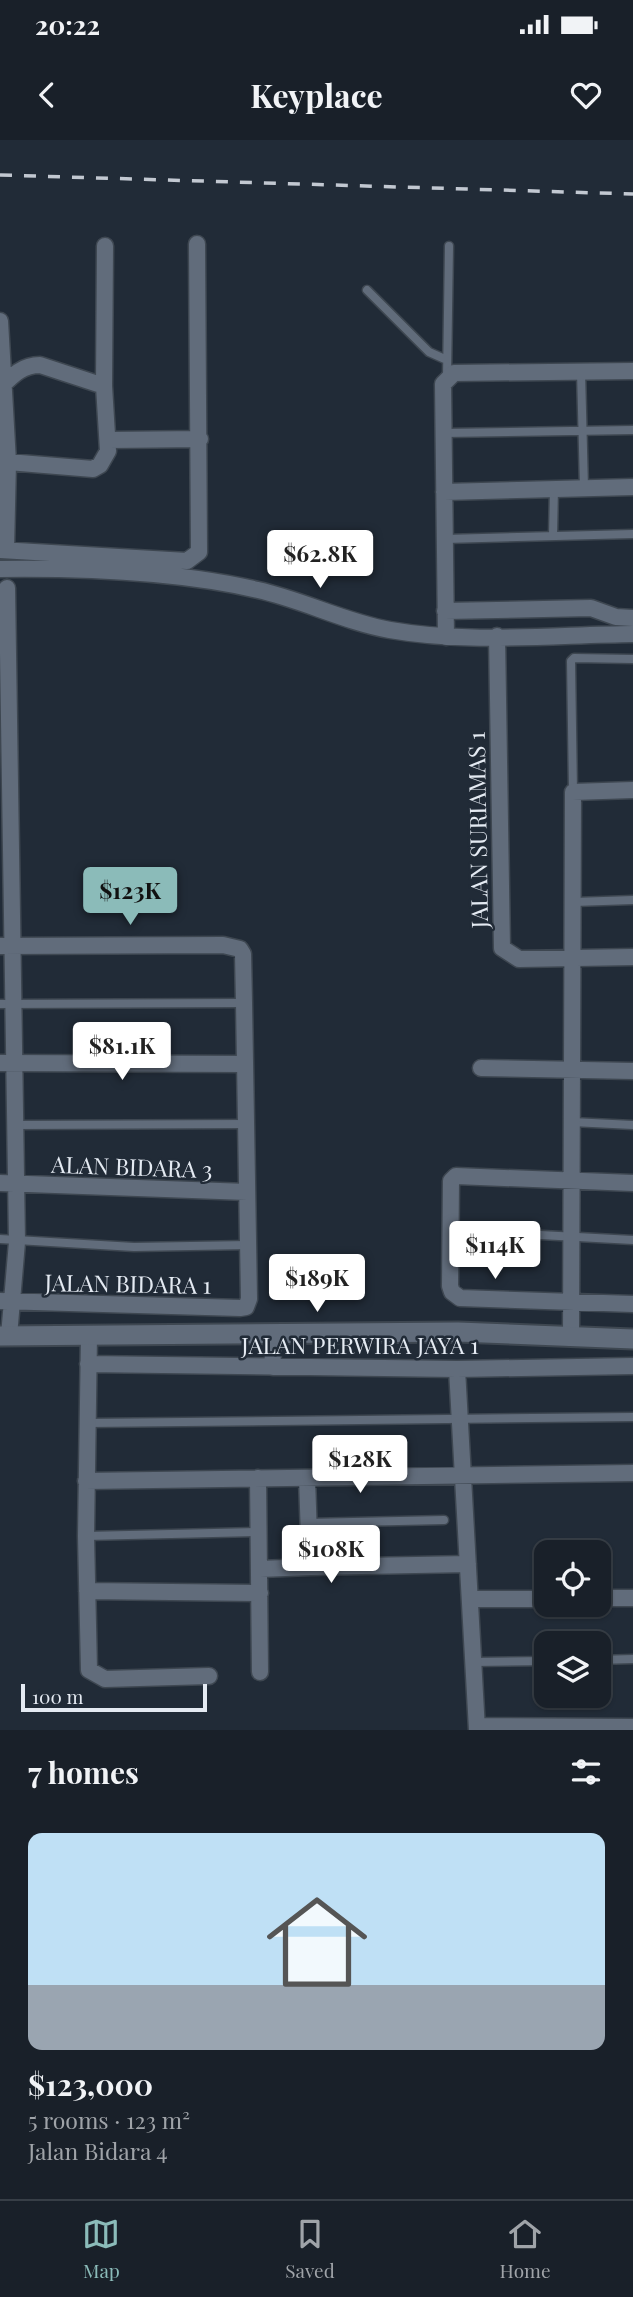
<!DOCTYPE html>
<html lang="en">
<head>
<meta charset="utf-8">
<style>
  body { margin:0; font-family:"Playfair Display",serif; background:#222831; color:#f1f3f6; height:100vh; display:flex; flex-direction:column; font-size:26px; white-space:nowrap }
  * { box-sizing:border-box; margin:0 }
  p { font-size:23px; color:#9fa3a8 }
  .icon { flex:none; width:38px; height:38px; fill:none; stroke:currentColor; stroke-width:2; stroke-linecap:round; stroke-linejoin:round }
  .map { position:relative; height:1590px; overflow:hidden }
  .sheet { display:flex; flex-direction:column; background:#192029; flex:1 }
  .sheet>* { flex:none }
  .fabs { position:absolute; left:534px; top:1400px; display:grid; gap:14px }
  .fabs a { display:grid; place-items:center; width:77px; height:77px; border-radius:14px; background:#192029; box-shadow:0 2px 5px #0004,0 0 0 2px #373e46; font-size:35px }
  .scale { position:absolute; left:21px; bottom:18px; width:186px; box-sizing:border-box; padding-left:7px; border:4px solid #e4eaf2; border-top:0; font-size:19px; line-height:24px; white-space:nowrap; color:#e4eaf2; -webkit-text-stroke:5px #212b37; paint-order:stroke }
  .price { position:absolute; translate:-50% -60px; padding:0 16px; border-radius:7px; background:#fff; color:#222; font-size:23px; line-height:46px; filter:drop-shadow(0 2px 4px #0008) }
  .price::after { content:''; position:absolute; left:50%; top:42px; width:21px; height:16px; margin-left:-10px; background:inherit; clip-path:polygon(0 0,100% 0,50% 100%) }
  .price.selected { background:#8bbbb9; color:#111 }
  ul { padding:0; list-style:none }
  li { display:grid; align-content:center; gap:14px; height:371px; padding:0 28px }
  li span { display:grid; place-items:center; height:217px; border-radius:14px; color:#555 }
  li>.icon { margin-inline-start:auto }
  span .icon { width:126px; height:126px; fill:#fffc; stroke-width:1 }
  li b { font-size:30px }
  h2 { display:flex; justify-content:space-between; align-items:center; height:84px; padding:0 28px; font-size:30px }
  .status { display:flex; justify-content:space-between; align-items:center; height:49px; padding:0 35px; background:#192029; direction:ltr }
  .status svg { height:19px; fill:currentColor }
  header { display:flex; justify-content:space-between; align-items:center; height:91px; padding:0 28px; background:#192029; font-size:32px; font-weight:700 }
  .tab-bar { display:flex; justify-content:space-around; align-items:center; height:98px; border-top:2px solid #373e46; background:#192029; font-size:19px; color:#9fa3a8 }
  .tab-bar a { display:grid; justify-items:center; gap:4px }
  .tab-bar .selected { color:#8bbbb9 }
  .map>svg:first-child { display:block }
</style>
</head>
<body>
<div class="status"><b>20:22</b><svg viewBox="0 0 49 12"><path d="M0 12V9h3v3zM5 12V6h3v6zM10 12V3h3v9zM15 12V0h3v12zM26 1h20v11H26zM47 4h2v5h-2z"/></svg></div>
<header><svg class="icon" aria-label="back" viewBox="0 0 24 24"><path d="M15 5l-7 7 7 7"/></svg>Keyplace<svg class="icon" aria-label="heart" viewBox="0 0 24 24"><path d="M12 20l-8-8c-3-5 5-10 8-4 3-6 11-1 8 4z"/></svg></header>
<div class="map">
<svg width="633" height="1590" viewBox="0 0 633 1590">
  <rect width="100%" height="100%" fill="#212b37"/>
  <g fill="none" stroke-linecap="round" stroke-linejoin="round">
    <defs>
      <path id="service" d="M367,150L429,212L447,220
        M581,232L584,348
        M447,237L449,106
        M444,293L633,290
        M553,396L554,348
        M445,399L633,394
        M573,652L571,521L574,518L633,519
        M574,762L633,760
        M0,864L244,863
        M572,982L633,985
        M15,985L247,984
        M451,1090L633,1100
        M0,1099L134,1107L248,1105
        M87,1283L633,1277
        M308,1383L444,1380
        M86,1396L259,1392
        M598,1520L633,1519
        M473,1522L546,1521"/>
      <path id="minor" d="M0,181L8,322L6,410
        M0,248C12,236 22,225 40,225L104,246
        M109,300L200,299
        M8,322L93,329L100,325L108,311L104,246L105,106
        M444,352L633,347
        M0,410L187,421L199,412L197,104
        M0,429C84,428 176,431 258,450C303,460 345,482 390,490C469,504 553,495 633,494
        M7,448L17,1102L9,1196
        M445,471L591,468L616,477L633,478
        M497,496L502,808L519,819L633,817
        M446,497L443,244L454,233L633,231
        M0,806L223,805L240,809L243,814L244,863L249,1159L246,1167L240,1168L0,1161
        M0,923L245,924
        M481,928L633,931
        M0,1043L247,1052
        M633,1043L456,1036L451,1041L450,1146L452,1152L460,1158L633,1164
        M89,1195L86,1396L89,1530L105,1539L209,1536
        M272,1195L273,1227
        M571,1198L573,652L633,650
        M88,1224L457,1229L633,1226
        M457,1229L477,1590
        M258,1338L260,1532
        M307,1338L310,1427L468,1424
        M86,1341L633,1333
        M260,1429L310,1427
        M87,1451L260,1453
        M598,1458H633
        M470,1459H546
        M477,1586L633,1587"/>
      <path id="tertiary" d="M0,1196L458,1192L633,1199"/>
    </defs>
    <use href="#service" stroke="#3e4751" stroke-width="11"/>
    <use href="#minor" stroke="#3e4751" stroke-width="19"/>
    <use href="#tertiary" stroke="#3e4751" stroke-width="23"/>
    <use href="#service" stroke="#616c7b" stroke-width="8"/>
    <use href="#minor" stroke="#616c7b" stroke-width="16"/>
    <use href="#tertiary" stroke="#616c7b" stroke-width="19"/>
    <path stroke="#c2c8d1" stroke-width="3.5" stroke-dasharray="12 12" stroke-linecap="butt" d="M0,35L633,54"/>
  </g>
  <g text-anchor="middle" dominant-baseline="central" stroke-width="5" stroke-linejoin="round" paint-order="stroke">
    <g font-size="23" fill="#e4eaf2" stroke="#212b37">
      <text transform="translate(477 690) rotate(-91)">JALAN SURIAMAS 1</text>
      <text transform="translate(132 1026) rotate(2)">ALAN BIDARA 3</text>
      <text transform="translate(128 1143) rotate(1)">JALAN BIDARA 1</text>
      <text x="360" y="1204">JALAN PERWIRA JAYA 1</text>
    </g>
  </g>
</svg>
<div class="fabs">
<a><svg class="icon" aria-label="locate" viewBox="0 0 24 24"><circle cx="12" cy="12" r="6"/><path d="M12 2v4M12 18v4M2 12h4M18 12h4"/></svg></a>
<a><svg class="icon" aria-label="layers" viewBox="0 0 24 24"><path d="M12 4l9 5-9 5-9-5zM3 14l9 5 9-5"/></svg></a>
</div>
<div class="scale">100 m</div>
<b class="price" style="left:320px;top:450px">$62.8K</b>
<b class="price selected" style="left:130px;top:787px">$123K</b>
<b class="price" style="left:122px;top:942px">$81.1K</b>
<b class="price" style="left:495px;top:1141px">$114K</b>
<b class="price" style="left:317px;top:1174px">$189K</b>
<b class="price" style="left:360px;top:1355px">$128K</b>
<b class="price" style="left:331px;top:1445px">$108K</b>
</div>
<section class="sheet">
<h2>7 homes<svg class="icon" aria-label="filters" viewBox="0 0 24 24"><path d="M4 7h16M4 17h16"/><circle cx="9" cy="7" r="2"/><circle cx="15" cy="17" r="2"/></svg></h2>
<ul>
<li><span style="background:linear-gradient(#bfe0f5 70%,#9aa5b1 0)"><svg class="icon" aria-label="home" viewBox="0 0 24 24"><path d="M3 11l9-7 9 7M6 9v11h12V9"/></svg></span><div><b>$123,000</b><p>5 rooms · 123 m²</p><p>Jalan Bidara 4</p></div></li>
</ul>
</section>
<nav class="tab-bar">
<a class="selected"><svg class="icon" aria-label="map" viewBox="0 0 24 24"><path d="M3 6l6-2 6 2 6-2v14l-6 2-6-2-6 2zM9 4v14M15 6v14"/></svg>Map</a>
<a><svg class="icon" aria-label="saved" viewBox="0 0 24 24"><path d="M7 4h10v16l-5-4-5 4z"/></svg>Saved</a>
<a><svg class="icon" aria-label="home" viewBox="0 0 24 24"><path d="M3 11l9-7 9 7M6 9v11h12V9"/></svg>Home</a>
</nav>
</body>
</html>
